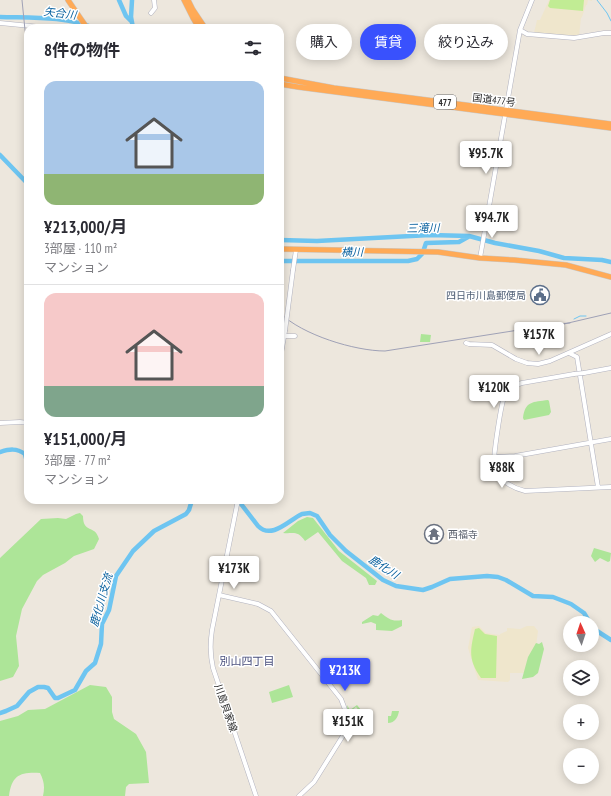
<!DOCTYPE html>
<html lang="ja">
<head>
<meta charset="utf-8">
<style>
  body { margin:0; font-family:"PT Sans Narrow","Noto Sans JP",sans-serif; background:#f2f2f3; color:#2b2b33; height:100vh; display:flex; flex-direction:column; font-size:15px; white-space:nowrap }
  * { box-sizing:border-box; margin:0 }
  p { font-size:13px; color:#7c7c81 }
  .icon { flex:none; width:22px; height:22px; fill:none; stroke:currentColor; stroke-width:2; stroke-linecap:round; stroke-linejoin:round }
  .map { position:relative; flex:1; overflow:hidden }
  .panel { position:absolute; left:24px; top:24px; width:260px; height:480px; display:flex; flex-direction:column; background:#fff; border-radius:12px; box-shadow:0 2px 10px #0003 }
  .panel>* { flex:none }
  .guide { position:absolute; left:296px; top:24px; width:255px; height:36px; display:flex; gap:8px }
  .needle { width:26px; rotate:357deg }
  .controls { position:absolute; left:563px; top:616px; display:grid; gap:8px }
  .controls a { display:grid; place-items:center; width:36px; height:36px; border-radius:50%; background:#fff; box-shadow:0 2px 10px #0003; font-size:20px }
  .price { position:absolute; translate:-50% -34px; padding:0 9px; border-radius:4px; background:#fff; color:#222; font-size:13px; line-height:26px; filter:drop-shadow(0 1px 2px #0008) }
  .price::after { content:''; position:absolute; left:50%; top:24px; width:12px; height:9px; margin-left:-6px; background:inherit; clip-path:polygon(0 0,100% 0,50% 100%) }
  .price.current { background:#3951fd; color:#fff }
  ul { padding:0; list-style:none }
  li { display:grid; align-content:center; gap:8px; height:212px; padding:0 20px }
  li+li { border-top:1px solid #e1e1e2 }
  li span { display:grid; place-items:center; height:124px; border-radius:12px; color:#555 }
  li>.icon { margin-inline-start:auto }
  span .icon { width:72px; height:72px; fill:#fffc; stroke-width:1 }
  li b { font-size:17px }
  h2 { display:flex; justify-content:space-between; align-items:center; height:48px; padding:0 20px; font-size:17px }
  .tag { padding:0 14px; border-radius:18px; background:#fff; box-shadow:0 2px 10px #0003; font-size:14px; line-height:36px }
  .tag.current { background:#3951fd; color:#fff }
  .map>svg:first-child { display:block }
</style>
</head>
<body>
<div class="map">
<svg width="611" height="796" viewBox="0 0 611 796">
  <rect width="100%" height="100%" fill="#ede7dd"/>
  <path fill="#efe6cc" d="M549,0H592V1L588,0L587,5H586L582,17L581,18L579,36L534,33L537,20H540Z
    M479,626L486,633L500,635V634L507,631V628L520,629L527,626H534L538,631L536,646L528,657L525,673H510V680L508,682L478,680L468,648L472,627Z"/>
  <path fill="#ade598" d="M421,334L431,335L430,342H420Z
    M548,400L549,401L551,412L549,415L524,420L523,418C525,401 533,402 548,400Z
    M80,513L83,516C83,534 95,524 99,539L94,549L74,556L65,563L43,575L37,581L22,609L16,636L19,666L13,677L0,681V558L41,519L58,518L66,519L76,514Z
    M307,517L313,518L339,551L377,581L375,585H369L366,578L342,561L318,532L305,541C297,530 294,534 283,533L298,521Z
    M594,548L611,553L610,561L608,562L600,558L595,562L591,556Z
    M381,613C389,619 392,622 402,620V626L392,631L376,630V624L371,622L362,624V622L373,615L378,616Z
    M542,642L544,649L538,673L533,677L522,679L528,657L536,643L539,644Z
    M90,685L106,687L112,697V712L114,719L136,734L146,752L149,783L129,784L126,787L125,796H43C45,787 44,781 40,773C20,772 12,775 9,796H0V721L18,716L28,710L45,709Z
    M289,685L293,697L272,703L269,692Z
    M347,705L350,710L357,705L361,710V713L356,707L349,713L355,723L351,722L349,720Z
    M392,711H399C398,717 395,723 388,723V716H391Z"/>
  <path fill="#c1ec94" d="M550,0H584L583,11L550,8L548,6Z
    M479,628L485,634L497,636L496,678H481C468,659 470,651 475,629Z"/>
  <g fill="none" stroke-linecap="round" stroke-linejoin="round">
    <path stroke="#6ec5f1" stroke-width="1" d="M597,0L607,13L611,21
      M574,319L580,316H586"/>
    <path stroke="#6ec5f1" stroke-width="4.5" d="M119,0L126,16L131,21
      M132,0L131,17L133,28
      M0,17C29,18 67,16 94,28
      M0,155L28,184
      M280,240L317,241L430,235L469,236L495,243L539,251L564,258L602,260L611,262
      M424,249L426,243L459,242L468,237
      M280,261H408L417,259L422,254
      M0,452C10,449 16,448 25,454L28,466
      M238,500L258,526C272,540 289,520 302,514L310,513L317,516L330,535L346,551L383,580L396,586L423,590L432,587L450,579L487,576L498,577L506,580L533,596L553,597L571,604L584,613L590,623
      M592,626L597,631L611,640
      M0,713L6,711L17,706L29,692L38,687H44L48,688L55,698H58L75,690L86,671L95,663L101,644L102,624L109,610L116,576L133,551L154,531L186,514L189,510L192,500"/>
    <defs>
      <path id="secondary" d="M151,13L155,8L154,0
        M0,23L51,28
        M520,30L527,34L574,38L604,33H611
        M480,258L520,30L532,0
        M293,270L296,250
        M284,336H295
        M466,343L469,344L492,345L516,359L527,363L538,364L550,361L611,334
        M569,353L577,357L598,487
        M280,360L285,331
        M584,373L611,368
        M574,374L522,383C515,385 508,388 505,395C501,402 494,452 494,462C494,465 494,468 496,471C500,481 515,489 525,491L611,487
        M0,423L20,422L28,423
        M494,457L515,456L611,439
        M238,500L212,630C210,643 210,655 213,668L256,796
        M219,595L258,604L271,611L341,699L346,712L347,724L344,734L314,782L299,796"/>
      <path id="highway" d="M68,0L87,28
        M184,0L193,18L199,28
        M188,0L193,10L205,28
        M280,78L334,88L611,124
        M280,84L298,87L611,128
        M280,249L438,252L480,258L514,260L566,265L611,277"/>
    </defs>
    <use href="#secondary" stroke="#b1b2bf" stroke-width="5"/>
    <use href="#highway" stroke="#c8c8c8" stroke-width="6"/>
    <use href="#secondary" stroke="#fff" stroke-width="4"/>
    <use href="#highway" stroke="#ffaa56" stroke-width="5"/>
    <path stroke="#9fa1b6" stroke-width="1" d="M22,0L25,30L28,44
      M280,313C302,335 355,351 385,351L557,324L570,323
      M564,324L611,313"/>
    <defs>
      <path id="secondary-bridge" d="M285,331L293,270
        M574,374L584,373"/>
    </defs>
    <use href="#secondary-bridge" stroke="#b1b2bf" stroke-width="5" stroke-linecap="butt"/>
    <use href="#secondary-bridge" stroke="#fff" stroke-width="4"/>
  </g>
  <defs>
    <symbol id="civic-ring" viewBox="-11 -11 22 22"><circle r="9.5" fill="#fff" stroke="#5c6f8a" stroke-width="1.5"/><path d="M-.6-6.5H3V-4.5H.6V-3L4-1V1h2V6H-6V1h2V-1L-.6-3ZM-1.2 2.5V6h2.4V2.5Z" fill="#5c6f8a"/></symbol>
    <symbol id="temple-ring" viewBox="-11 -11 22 22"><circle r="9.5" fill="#fff" stroke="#6b7280" stroke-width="1.5"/><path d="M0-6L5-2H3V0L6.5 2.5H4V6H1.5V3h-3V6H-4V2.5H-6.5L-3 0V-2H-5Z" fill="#6b7280"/></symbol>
  </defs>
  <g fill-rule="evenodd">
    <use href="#civic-ring" x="529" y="284" width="22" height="22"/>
    <use href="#temple-ring" x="423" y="523" width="22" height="22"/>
  </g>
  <g text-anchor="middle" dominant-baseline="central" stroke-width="3" stroke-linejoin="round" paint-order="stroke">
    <rect fill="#fff" stroke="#6b6b6b" stroke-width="1" x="434" y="95" width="22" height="14" rx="3"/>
    <g font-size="9" font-weight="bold" fill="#2b2b2b">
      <text x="445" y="102">477</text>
    </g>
    <g font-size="10" fill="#2b2b2b" stroke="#fff">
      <text transform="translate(494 100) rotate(7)">国道477号</text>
      <text transform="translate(226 708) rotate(71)">川島貝家線</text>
    </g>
    <g font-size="10" fill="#4e5e75" stroke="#fff" text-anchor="end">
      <text x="526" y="295">四日市川島郵便局</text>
    </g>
    <g font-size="10" fill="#5b616d" stroke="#fff" text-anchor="start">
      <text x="448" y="534">西福寺</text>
    </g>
    <g font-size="11" font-style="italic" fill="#0b629f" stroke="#fff">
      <text transform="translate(60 13) rotate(7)">矢合川</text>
      <text transform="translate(423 228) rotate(-1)">三滝川</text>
      <text x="352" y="252">横川</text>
      <text transform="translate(384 567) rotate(33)">鹿化川</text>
      <text transform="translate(101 600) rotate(-74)">鹿化川支流</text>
    </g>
    <g font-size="11" fill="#4a507d" stroke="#fff">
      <text x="247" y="661">別山四丁目</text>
    </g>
  </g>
</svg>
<div class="controls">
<a><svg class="needle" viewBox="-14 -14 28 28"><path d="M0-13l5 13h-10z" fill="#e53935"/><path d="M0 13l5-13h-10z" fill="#7c7c81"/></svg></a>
<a><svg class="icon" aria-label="layers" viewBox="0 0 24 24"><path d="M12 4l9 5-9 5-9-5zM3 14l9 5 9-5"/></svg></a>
<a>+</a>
<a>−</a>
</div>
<b class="price" style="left:486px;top:175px">¥95.7K</b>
<b class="price" style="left:492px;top:239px">¥94.7K</b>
<b class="price" style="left:539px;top:356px">¥157K</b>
<b class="price" style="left:494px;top:409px">¥120K</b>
<b class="price" style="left:502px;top:489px">¥88K</b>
<b class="price" style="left:234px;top:590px">¥173K</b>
<b class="price current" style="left:345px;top:692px">¥213K</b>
<b class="price" style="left:348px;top:743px">¥151K</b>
<div class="guide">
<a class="tag">購入</a>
<a class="tag current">賃貸</a>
<a class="tag">絞り込み</a>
</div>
<section class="panel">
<h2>8件の物件<svg class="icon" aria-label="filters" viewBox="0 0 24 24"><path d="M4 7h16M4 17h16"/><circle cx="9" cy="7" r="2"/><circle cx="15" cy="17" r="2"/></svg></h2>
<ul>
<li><span style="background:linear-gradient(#a9c7e8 75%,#8fb573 0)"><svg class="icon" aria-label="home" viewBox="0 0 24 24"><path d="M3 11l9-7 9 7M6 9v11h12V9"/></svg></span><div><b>¥213,000/月</b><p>3部屋 · 110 m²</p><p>マンション</p></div></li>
<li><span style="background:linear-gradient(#f6c9c9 75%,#7fa58c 0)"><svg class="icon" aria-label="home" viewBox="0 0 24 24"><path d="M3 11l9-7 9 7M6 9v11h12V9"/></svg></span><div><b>¥151,000/月</b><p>3部屋 · 77 m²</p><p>マンション</p></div></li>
</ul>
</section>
</div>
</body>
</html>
